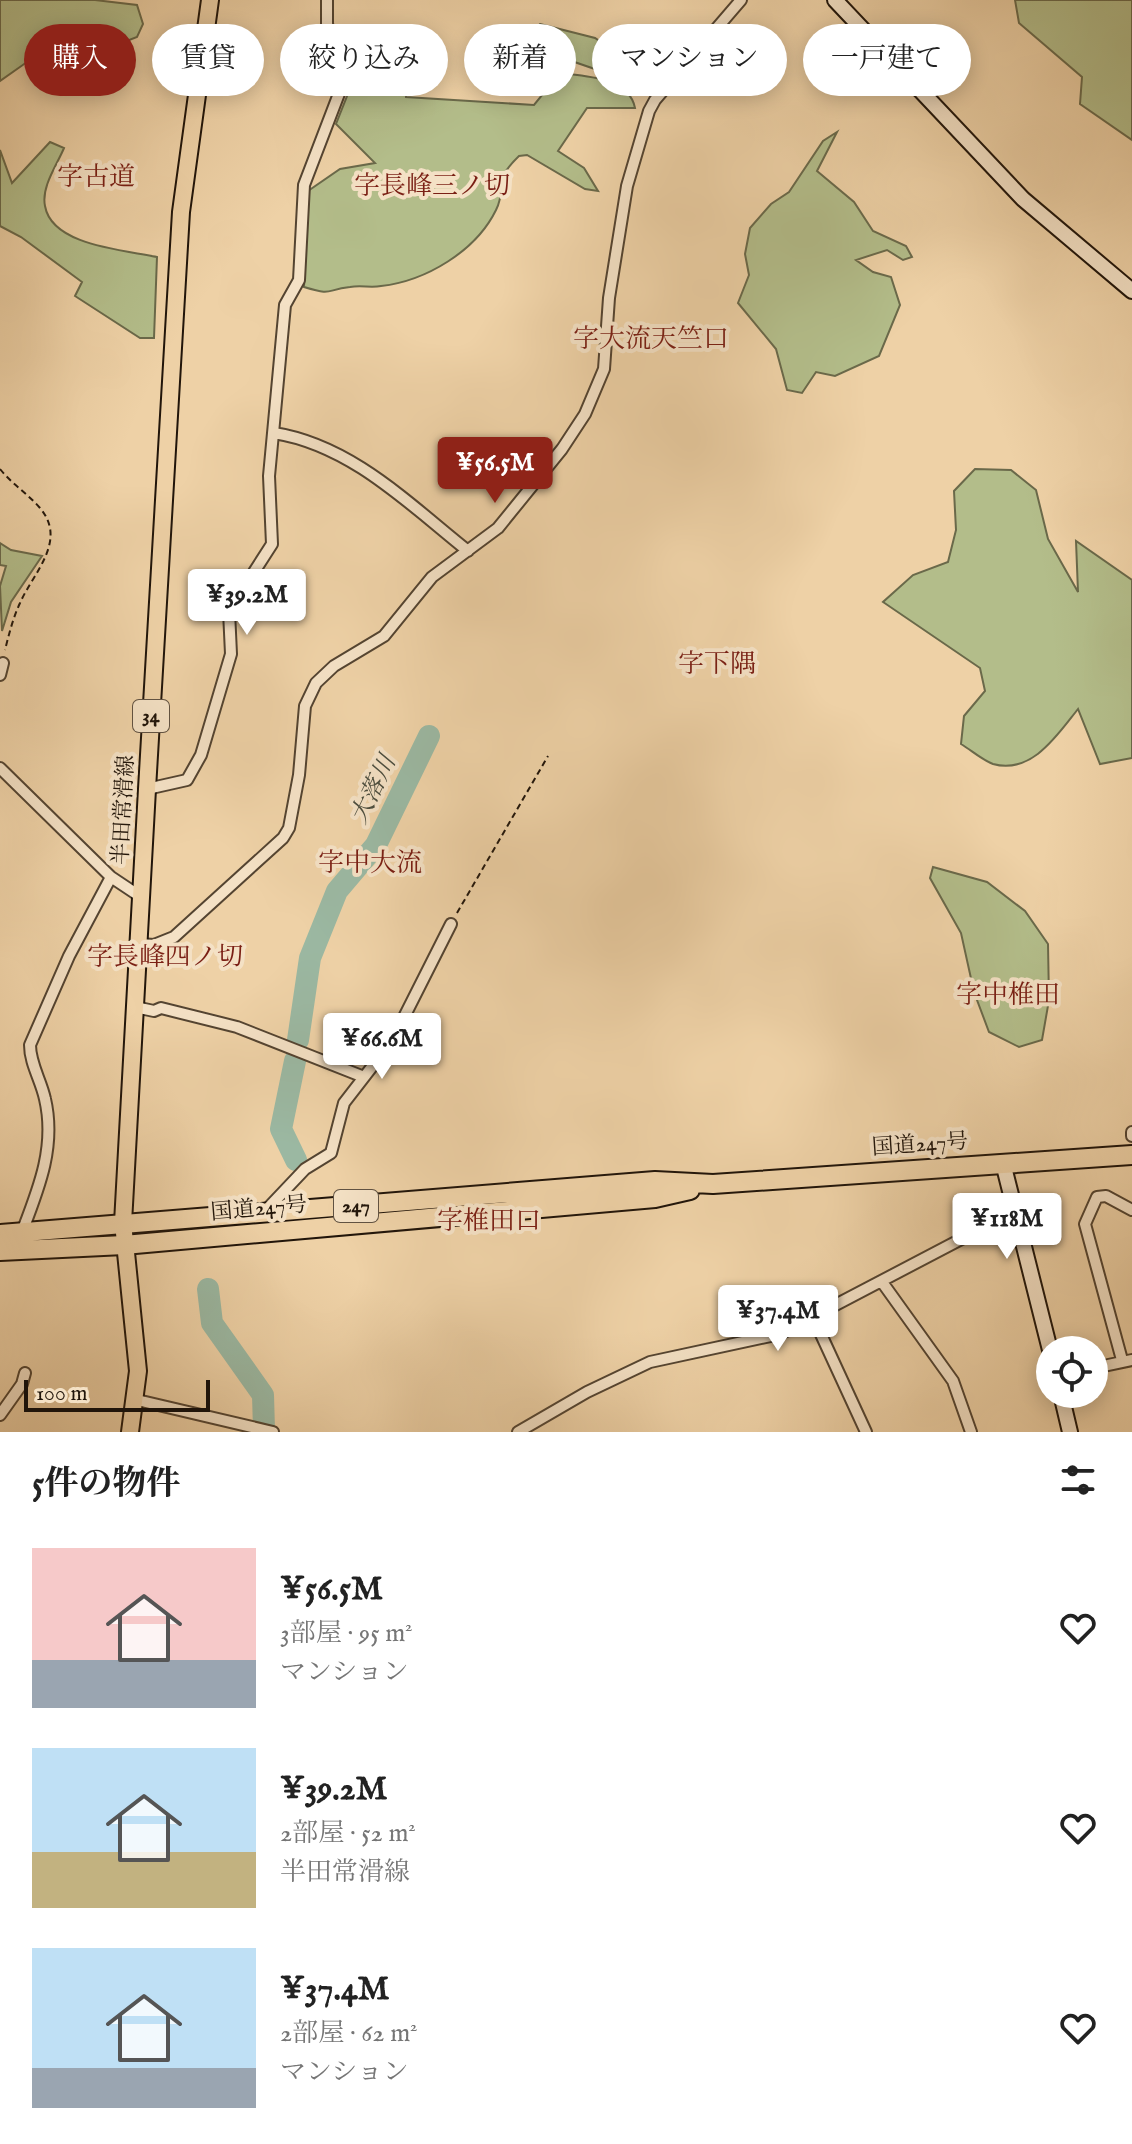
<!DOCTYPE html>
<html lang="ja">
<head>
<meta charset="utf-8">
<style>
  body { margin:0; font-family:"IM FELL English","Noto Serif JP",serif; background:#f2f2f2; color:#222; height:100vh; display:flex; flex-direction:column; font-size:30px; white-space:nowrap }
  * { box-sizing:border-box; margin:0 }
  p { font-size:26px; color:#767676 }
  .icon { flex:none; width:44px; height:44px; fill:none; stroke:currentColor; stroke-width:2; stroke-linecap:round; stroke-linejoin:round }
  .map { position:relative; height:1432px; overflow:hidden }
  .drawer { display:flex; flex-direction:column; background:#fff; flex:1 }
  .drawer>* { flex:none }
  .hud { position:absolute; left:24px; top:24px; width:1084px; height:72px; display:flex; gap:16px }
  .buttons { position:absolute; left:1036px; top:1336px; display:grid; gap:16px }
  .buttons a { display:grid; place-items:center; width:72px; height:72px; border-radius:50%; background:#fff; box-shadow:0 4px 20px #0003; font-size:40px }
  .scale { position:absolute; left:24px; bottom:20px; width:186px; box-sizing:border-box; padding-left:8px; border:4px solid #21150a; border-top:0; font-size:22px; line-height:28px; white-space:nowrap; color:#21150a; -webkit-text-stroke:6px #f4e1c5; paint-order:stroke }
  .price { position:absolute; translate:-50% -68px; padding:0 18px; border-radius:8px; background:#fff; color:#222; font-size:26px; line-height:52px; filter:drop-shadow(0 2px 4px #0008) }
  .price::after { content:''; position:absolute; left:50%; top:48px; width:24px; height:18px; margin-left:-12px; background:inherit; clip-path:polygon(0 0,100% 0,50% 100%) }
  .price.selected { background:#8f2418; color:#fff }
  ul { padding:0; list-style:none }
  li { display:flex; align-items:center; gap:24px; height:200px; padding:0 32px }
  li span { display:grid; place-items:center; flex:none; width:224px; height:160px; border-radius:0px; color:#555 }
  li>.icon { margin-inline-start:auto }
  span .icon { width:96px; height:96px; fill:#fffc; stroke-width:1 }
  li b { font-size:34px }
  h2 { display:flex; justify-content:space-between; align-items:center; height:96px; padding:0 32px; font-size:34px }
  .tag { padding:0 28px; border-radius:36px; background:#fff; box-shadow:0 4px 20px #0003; font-size:28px; line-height:72px }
  .tag.selected { background:#8f2418; color:#fff }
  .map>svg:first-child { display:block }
</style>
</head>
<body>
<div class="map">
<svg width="1132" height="1432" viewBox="0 0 1132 1432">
  <rect width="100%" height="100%" fill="#eed1a6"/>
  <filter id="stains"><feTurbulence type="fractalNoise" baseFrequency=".0025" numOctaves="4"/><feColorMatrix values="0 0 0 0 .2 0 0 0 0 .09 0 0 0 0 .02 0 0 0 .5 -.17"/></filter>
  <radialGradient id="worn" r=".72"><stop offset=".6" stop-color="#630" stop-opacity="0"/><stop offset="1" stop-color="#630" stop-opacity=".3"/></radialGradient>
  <path fill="#b3bd8a" stroke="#6a694a" stroke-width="2" d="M0,0H95L137,5L143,24L137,37L111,47L103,61L64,66L51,61L40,67L27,62L0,81Z
    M1015,0H1132V140L1080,104L1082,77L1019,23Z
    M540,24L595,38L624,58L640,63L659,59L691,25L697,26V35L650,88L560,57L531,34Z
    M369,42L406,73V97L534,105L560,73C585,76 629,77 635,108H587L558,151L584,168L598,191L585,189L527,155L519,156C490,184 508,186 496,210C476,251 426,281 381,286C371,288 361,285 350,287C324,290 334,296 304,287L308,191L340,169L375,163L336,124L351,86L347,48Z
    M837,132L817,171L854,202L873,231L906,246L912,257L903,260L887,250L856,260L873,272L891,277L900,305L879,356L835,376L816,372L802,393L787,390L776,349L738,303L749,275L745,254L750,228L771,204L789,192L823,141Z
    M50,142L64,148C57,165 41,187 45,206C52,246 125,250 157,257L154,338H140L75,296L82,282L21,237L0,226V150L12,183Z
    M975,469L1011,470L1036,490L1048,539L1078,592L1076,541L1132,580V758L1100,764L1078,709C1058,734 1032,775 993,764C982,760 971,750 961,744L964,716L985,691L980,668L883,602L913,575L948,562L956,530L954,491Z
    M0,543L11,550L42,556L11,602L2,631L0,586L6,566L0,565Z
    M933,867L987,882L1025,911L1048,944L1049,1000L1042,1040L1019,1047L989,1032L974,992L961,933L930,878Z"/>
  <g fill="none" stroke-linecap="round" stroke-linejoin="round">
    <path stroke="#9bb8a2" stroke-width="22" d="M298,1040L310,958L337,891L376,845L429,736
      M295,1061L281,1129L296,1160
      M208,1289L212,1323L263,1395L264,1430"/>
    <defs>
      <path id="street" d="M274,433C351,445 409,504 468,551
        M0,675L3,663
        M0,768L111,877L141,897
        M147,789L187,780L201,755L231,654L229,611L272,544L269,476L285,305L299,280L304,185L340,91L341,73L327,24V0
        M140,944L154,945L174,937L283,838L289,828L299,775L305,706L316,683L334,666L384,636L432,577L498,528L562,449L585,414L604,369L609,298L627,186L649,111L655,100L741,0
        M135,1007L154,1011L161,1008L237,1027L364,1077
        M1132,1132V1136
        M268,1213L269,1207L305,1169L331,1153L344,1103L392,1041L451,924
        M22,1232C39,1188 56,1146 45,1099C41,1080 30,1064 30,1045L69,956L111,877
        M882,1282L953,1381L971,1432
        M813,1317L866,1432
        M1122,1360L1085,1224L1097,1197L1106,1196L1132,1210
        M1094,1368L1132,1360
        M137,1400L273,1432
        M0,1415L22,1384L25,1373
        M518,1432L587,1392L650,1362L780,1334L1013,1212"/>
      <path id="secondary" d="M835,0L1023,199L1132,291
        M1003,1163L1050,1350
        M1061,1394L1070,1432"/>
      <path id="primary" d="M130,1432L138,1371L123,1223L147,789L181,212L210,0"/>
      <path id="highway" d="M0,1234L655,1181L713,1184L1132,1155
        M0,1251L124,1245L655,1198L690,1190"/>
    </defs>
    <use href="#street" stroke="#544431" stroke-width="14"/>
    <use href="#secondary" stroke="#21150a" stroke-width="18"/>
    <use href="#primary" stroke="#21150a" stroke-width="20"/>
    <use href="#highway" stroke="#21150a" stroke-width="22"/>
    <path stroke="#21150a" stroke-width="2" stroke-dasharray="6 4" stroke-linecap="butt" d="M0,469C12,484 28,494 40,508C68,541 33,573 20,603C13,618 9,634 5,650
      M457,913L548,756"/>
    <use href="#street" stroke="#f4e1c5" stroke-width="10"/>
    <use href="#secondary" stroke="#f4e1c5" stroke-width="14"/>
    <use href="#primary" stroke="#eed1a6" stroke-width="16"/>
    <use href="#highway" stroke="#eed1a6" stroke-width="18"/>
  </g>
  <g text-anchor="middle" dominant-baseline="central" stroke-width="8" stroke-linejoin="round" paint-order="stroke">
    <g fill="#f4e1c5" stroke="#605242" stroke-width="2">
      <rect x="133" y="700" width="36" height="32" rx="6"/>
      <rect x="334" y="1190" width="44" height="32" rx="6"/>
    </g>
    <g font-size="20" font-weight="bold" fill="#21150a">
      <text x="151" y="716">34</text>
      <text x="356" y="1206">247</text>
    </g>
    <g font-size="22" fill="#21150a" stroke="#f4e1c5">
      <text transform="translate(124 810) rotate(-87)">半田常滑線</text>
      <text transform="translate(920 1145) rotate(-4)">国道247号</text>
      <text transform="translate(259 1209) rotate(-5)">国道247号</text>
    </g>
    <g font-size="24" font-style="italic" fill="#4c4e3f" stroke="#f4e1c5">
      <text transform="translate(374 790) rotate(-64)">大落川</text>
    </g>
    <g font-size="26" fill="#7a1f14" stroke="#f4e1c5">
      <text x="96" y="177">字古道</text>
      <text x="432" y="186">字長峰三ノ切</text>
      <text x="651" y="339">字大流天竺口</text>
      <text x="717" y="664">字下隅</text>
      <text x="370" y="863">字中大流</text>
      <text x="165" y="957">字長峰四ノ切</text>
      <text x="1008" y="995">字中椎田</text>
      <text x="489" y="1221">字椎田口</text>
    </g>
  </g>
  <rect width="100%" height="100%" filter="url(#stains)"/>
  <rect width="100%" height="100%" fill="url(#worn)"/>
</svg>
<div class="buttons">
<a><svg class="icon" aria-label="locate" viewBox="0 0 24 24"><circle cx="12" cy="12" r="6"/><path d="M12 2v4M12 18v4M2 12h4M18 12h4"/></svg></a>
</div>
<div class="scale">100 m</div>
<b class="price selected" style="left:495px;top:505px">¥56.5M</b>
<b class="price" style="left:247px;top:637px">¥39.2M</b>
<b class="price" style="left:382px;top:1081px">¥66.6M</b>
<b class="price" style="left:1007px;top:1261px">¥118M</b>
<b class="price" style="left:778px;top:1353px">¥37.4M</b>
<div class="hud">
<a class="tag selected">購入</a>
<a class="tag">賃貸</a>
<a class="tag">絞り込み</a>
<a class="tag">新着</a>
<a class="tag">マンション</a>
<a class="tag">一戸建て</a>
</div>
</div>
<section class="drawer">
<h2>5件の物件<svg class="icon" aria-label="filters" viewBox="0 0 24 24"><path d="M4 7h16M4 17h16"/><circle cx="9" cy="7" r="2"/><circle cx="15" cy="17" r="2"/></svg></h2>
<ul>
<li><span style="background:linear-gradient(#f6c9c9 70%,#9aa5b1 0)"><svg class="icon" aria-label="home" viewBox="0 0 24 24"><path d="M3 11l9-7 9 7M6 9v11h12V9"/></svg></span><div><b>¥56.5M</b><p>3部屋 · 95 m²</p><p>マンション</p></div><svg class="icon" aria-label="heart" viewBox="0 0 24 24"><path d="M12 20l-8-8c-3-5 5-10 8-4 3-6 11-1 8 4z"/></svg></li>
<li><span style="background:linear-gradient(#bfe0f5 65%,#c2b280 0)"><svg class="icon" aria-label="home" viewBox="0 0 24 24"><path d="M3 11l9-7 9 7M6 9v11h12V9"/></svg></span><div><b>¥39.2M</b><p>2部屋 · 52 m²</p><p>半田常滑線</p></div><svg class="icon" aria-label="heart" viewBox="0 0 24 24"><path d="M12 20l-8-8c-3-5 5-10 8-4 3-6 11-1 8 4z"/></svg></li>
<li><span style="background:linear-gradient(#bfe0f5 75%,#9aa5b1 0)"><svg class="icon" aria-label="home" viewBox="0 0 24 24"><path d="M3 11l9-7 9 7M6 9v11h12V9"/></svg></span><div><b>¥37.4M</b><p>2部屋 · 62 m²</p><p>マンション</p></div><svg class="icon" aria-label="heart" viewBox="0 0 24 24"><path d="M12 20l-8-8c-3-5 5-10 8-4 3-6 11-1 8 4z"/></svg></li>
</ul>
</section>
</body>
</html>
